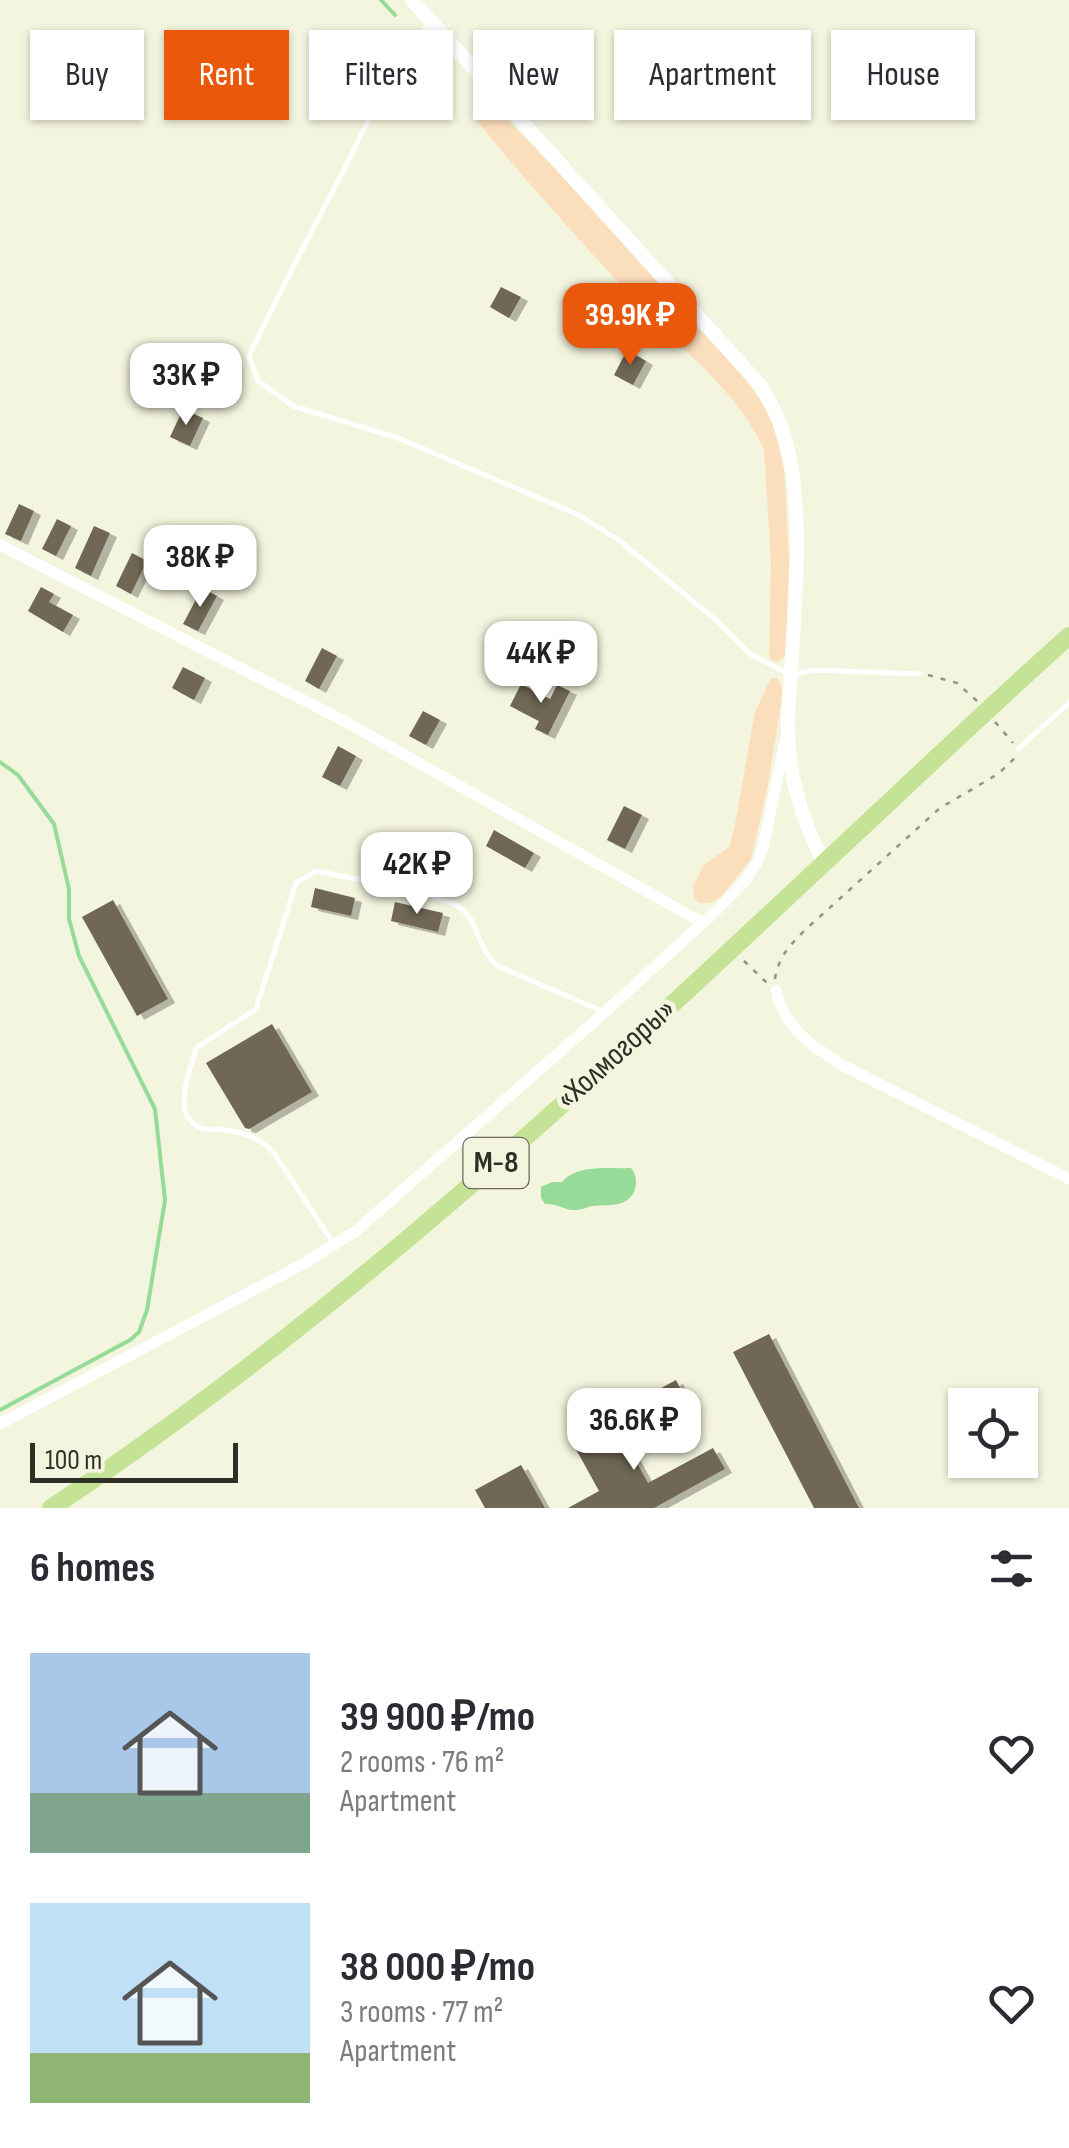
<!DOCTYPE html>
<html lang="en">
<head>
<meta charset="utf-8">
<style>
  body { margin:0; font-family:"Sofia Sans Condensed",sans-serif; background:#f7f7f7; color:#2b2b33; height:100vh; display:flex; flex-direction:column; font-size:38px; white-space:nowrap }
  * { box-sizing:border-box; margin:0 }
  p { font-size:32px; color:#7c7c81 }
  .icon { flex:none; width:55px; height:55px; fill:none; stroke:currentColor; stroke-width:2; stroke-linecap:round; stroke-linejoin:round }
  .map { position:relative; height:1508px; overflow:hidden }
  .panel { display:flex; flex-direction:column; background:#fff; flex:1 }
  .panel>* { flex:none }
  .guide { position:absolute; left:30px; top:30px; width:1010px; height:90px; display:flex; gap:20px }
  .buttons { position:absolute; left:948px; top:1388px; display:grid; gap:20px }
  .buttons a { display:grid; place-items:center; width:90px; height:90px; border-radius:0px; background:#fff; box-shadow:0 2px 8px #0004; font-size:50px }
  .scale { position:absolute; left:30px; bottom:25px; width:208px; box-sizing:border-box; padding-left:10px; border:5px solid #2e2f26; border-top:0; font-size:28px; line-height:35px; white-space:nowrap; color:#2e2f26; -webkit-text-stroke:8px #f4f5de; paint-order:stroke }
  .price { position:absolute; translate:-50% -85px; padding:0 22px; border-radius:20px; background:#fff; color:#222; font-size:32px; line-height:65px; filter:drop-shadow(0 2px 5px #0008) }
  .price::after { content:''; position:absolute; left:50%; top:60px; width:30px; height:22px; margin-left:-15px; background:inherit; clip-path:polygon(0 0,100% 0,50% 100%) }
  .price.selected { background:#ea580c; color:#fff }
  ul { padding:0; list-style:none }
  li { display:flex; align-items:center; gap:30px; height:250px; padding:0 30px }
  li span { display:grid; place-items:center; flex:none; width:280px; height:200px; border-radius:0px; color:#555 }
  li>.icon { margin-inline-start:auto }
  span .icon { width:120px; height:120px; fill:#fffc; stroke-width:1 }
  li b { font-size:42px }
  h2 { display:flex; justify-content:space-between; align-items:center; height:120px; padding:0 30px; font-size:42px }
  .chip { padding:0 35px; border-radius:0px; background:#fff; box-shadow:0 2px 8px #0004; font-size:35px; line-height:90px }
  .chip.selected { background:#ea580c; color:#fff }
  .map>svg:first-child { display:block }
</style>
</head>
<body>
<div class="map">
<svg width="1069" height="1508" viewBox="0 0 1069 1508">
  <defs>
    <filter id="shadow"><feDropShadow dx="7" dy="4" stdDeviation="0" flood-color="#0004"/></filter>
  </defs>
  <rect width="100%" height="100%" fill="#f4f5de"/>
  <path fill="#fbdfbd" d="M480,101L491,103L580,194L697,326L739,370L770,414L784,469L789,560L786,655L778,662L772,660L769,655L771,562L764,450C741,396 690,357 649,315C592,255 537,193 484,130L474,116L476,105Z
    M771,678H777L783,690L768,785L751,859L721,897L710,903H699L695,899L693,887L703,866L729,847L734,830L755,712Z"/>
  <path fill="#96dc98" d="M631,1168C639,1178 638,1195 624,1202C616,1206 602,1205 592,1206C587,1207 582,1210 576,1210C566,1211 557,1203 545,1204L541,1198V1187L552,1182H562C577,1164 609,1169 631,1168Z"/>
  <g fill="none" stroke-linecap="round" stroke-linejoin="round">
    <path stroke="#96dc98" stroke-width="4" d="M381,0L395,15
      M0,762L18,775L54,824L69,889V919L79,956L155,1109L165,1200L147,1310L139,1332L130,1340L0,1410"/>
  </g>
  <path fill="#6f6855" filter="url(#shadow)" d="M501,287L521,297L509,318L490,307Z
    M627,350L646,361L633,385L614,375Z
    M183,409L203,418L190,446L170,437Z
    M19,504L34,511L21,541L5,534Z
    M57,519L71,526L56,556L42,549Z
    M94,526L110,533L91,576L75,568Z
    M132,553L147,561L131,594L116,586Z
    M41,587L54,594L49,602L73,615L63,632L28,611Z
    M202,588L217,596L198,631L183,624Z
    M322,648L337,656L319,689L305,681Z
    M183,667L205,678L194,700L172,688Z
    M521,684L550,699L557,685L570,691L548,735L535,729L539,721L510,706Z
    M423,711L440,720L426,745L409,736Z
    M338,746L356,756L340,786L322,777Z
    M624,806L642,815L625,849L607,840Z
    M494,830L534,853L525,868L486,846Z
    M315,888L355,898L351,916L311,907Z
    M113,900L168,999L137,1016L82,917Z
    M395,902L443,913L438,932L391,921Z
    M272,1024L312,1092L249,1129L245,1128L206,1063Z
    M769,1334L859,1508H814L733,1352Z
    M676,1380L690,1407L667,1419L652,1393Z
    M613,1419L648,1483L713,1448L725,1469L654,1508H568L599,1491L572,1442Z
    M521,1465L545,1508H485L475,1490Z"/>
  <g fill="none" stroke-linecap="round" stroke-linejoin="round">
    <path stroke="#939484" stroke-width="2.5" stroke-dasharray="5 8" stroke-linecap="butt" d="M928,675L957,683L977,701
      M995,722L1013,743
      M744,961L767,983
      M775,979C778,958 789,946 804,931L940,808L998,774L1015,758"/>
    <path stroke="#fff" stroke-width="5" d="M430,23C390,71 365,128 337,183C307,240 277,297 249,356L258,381L293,406L398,438L579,515L620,541L717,621L750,654L791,675L815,670L920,674
      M1018,749L1069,703
      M334,1244L274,1153C259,1136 239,1131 217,1129C211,1129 206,1130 201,1128C194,1126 187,1118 185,1111C181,1091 191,1066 196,1048L256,1009L296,883L316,871C344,877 445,894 462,909C481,925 476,951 500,967L602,1011"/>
    <path stroke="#fff" stroke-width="11" d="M0,545L346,722L703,923
      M776,991C786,1030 810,1044 842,1065L1069,1179
      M0,1424L303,1264L356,1231L605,1012L717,910L745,881L757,863L763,848L785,741"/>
    <path stroke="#fff" stroke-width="14" d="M412,0L761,386C771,404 781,422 786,442C804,508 795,601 791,670C790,691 787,711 788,732C789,777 803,823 824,863"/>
    <path stroke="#c4e397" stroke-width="18" d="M51,1508C331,1323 580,1092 824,863C906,787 986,710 1069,636"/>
  </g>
  <g text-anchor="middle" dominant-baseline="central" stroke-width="10" stroke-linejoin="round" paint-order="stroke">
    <rect fill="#f4f5de" stroke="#696a5d" stroke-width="2.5" x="463.5" y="1138" width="65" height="50" rx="8"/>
    <g font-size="30" font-weight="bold" fill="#2e2f26">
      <text x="496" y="1163">М-8</text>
    </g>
    <g font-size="32" fill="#2e2f26" stroke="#f4f5de">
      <text transform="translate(616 1054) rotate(-42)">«Холмогоры»</text>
    </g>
  </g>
</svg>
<div class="buttons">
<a><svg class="icon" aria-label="locate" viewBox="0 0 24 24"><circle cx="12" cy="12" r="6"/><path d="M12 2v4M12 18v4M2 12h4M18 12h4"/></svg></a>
</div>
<div class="scale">100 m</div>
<b class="price selected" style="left:630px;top:368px">39.9K ₽</b>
<b class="price" style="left:186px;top:428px">33K ₽</b>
<b class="price" style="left:200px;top:610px">38K ₽</b>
<b class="price" style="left:541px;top:706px">44K ₽</b>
<b class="price" style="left:417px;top:917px">42K ₽</b>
<b class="price" style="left:634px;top:1473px">36.6K ₽</b>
<div class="guide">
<a class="chip">Buy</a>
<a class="chip selected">Rent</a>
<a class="chip">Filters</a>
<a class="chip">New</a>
<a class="chip">Apartment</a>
<a class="chip">House</a>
</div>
</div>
<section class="panel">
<h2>6 homes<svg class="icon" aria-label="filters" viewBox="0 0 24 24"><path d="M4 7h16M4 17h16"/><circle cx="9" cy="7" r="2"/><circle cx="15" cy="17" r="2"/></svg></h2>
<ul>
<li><span style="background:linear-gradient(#a9c7e8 70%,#7fa58c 0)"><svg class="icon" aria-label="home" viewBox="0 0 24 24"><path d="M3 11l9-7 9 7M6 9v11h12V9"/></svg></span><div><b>39 900 ₽/mo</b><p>2 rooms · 76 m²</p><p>Apartment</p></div><svg class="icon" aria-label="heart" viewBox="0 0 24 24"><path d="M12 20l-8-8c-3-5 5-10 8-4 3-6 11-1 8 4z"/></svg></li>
<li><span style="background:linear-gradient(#bfe0f5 75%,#8fb573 0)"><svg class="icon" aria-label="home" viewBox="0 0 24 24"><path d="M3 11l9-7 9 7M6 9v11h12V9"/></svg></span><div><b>38 000 ₽/mo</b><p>3 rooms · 77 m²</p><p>Apartment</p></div><svg class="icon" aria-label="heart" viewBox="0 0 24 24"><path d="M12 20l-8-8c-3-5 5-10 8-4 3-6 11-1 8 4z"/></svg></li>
</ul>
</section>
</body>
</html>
